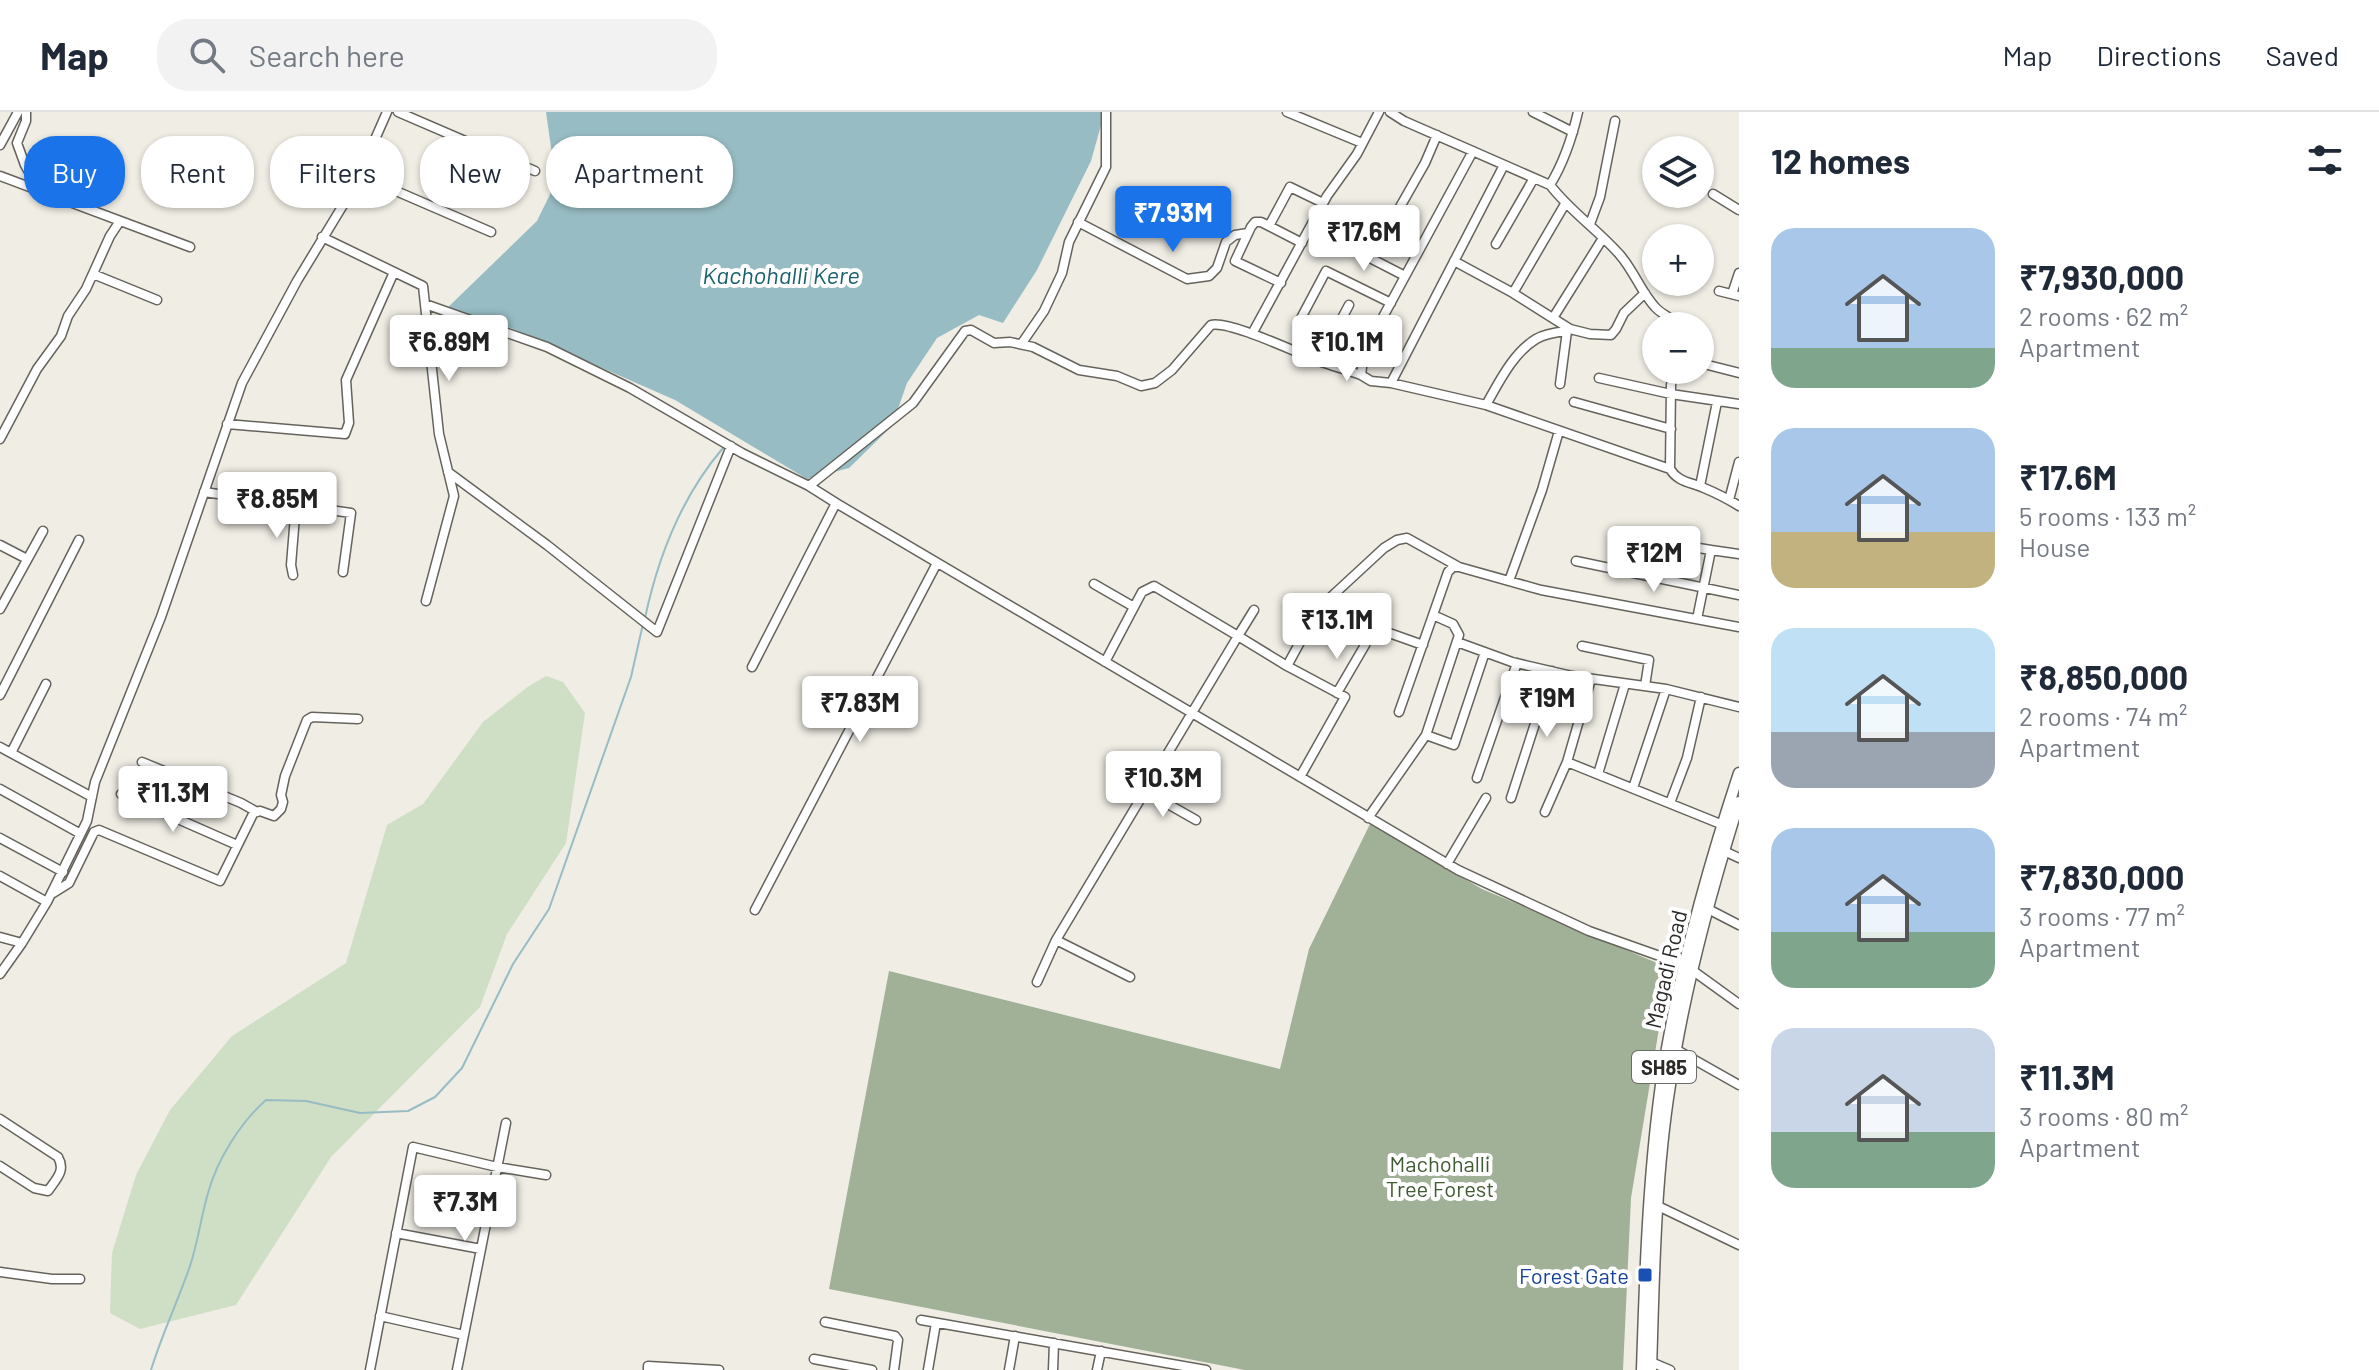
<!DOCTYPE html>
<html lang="en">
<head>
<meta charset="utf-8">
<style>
  body { margin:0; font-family:Barlow,sans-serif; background:#f2f2f3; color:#1f2937; height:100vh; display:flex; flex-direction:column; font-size:30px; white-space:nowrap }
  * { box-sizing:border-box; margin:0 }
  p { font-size:26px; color:#747a83 }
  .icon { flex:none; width:44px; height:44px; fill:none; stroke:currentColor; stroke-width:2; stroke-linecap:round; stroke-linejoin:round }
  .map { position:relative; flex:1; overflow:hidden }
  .details { display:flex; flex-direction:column; background:#fff; width:640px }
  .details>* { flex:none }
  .guide { position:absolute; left:24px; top:24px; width:760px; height:72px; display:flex; gap:16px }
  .controls { position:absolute; left:1642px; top:24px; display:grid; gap:16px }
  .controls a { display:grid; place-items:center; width:72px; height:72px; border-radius:50%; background:#fff; box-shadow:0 2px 6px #0004; font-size:40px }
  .price { position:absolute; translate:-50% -68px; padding:0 18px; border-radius:8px; background:#fff; color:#222; font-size:26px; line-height:52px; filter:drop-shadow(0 2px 4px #0008) }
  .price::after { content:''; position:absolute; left:50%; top:48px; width:24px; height:18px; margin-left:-12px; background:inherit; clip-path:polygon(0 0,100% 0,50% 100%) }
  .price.on { background:#1a73e8; color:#fff }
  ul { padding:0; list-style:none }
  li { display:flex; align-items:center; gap:24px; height:200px; padding:0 32px }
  li span { display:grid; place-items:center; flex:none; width:224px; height:160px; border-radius:24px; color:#555 }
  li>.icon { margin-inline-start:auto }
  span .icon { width:96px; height:96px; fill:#fffc; stroke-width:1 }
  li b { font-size:34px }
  h2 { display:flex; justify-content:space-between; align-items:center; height:96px; padding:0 32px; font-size:34px }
  .pill { padding:0 28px; border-radius:32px; background:#fff; box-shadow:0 2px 6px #0004; font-size:28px; line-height:72px }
  .pill.on { background:#1a73e8; color:#fff }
  header { display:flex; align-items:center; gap:48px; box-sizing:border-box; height:112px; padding:0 40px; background:#fff; border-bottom:2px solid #e0e1e3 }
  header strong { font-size:38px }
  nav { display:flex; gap:44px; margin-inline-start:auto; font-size:28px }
  .search { width:560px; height:72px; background:#f2f2f3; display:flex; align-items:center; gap:20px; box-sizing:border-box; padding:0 28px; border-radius:32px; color:#747a83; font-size:30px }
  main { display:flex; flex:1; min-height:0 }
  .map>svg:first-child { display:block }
</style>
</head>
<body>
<header>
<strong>Map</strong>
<div class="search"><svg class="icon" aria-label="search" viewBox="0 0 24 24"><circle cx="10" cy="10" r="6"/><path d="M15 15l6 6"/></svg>Search here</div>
<nav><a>Map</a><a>Directions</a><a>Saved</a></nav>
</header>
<main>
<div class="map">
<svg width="1739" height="1258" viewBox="0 0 1739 1258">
  <rect width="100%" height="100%" fill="#efede4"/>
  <path fill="#cedfc5" d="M546,564L563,570L585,601L566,731L507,822L480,895L331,1045L236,1193L140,1217L110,1201L112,1141L136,1063L170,998L232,924L346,851L387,713L423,692L483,610L529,574Z"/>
  <path fill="#a0b197" d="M1370,712L1482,777L1669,856L1631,1086L1623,1258H1245L829,1177L889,859L1280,957L1309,837Z"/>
  <path fill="#98bcc3" d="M546,0H1101L1103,6L1091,49L1037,158L1003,211L979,203L937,226L907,271L892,314L849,356L807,367L675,288L511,216L440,203L537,109L556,70Z"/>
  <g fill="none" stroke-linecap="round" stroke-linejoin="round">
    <path stroke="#98bcc3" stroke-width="2" d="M645,506C658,445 682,384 723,336
      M151,1258C162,1222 178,1189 190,1154C198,1130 201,1105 208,1081C217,1048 240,1011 266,988L306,989L360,1001L408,999L435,985L462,956L513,852L549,797L631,565L643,512"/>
    <defs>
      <path id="minor" d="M26,0V9L17,31L25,53L40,79
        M398,0L535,59
        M1287,0L1362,31
        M1390,0L1404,9L1550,73C1570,99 1598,118 1620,143C1634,159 1641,180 1655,195C1662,203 1673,206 1679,214
        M1533,0L1573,20
        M0,33L18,0
        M1504,53L1391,271L1486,293L1670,357
        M359,63L491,120
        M0,64L190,135
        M1550,73C1564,50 1572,26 1578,0
        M1713,82L1739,98
        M1565,92L1513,181L1570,217L1590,222L1611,223L1616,217L1624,201L1645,181
        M1396,102L1425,51L1437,23
        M1078,110L1187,167L1209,164L1217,156L1226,130L1235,123L1248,121
        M1590,112L1600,85L1615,9
        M1269,114L1302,131
        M322,125L423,174L439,322L454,384L426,489
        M1337,129L1405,164
        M1496,132L1534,66
        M1454,149L1513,181
        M93,162L157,188
        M1281,171L1235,149L1251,115L1255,110H1261L1269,114L1290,75L1323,91
        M1719,179L1739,184
        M1732,182L1739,161
        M1391,191L1326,159L1300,208L1364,240L1361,263L1371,269L1391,271
        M425,192L547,235L630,276L742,341L809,374L836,391L752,555
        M1553,206L1603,126
        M1252,222L1327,84L1357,42L1379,0
        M1332,225L1349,193
        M1022,231L1044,199L1062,161L1069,130L1106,55V0
        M1364,240L1473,39
        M1700,251L1739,261
        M1674,258L1671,273L1670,357C1678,370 1690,370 1704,376C1716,381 1728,387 1739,394
        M1599,266L1671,282L1739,292
        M1560,272L1567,219
        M1574,290L1671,317
        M1486,293C1499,270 1513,241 1536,227C1544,222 1558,220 1567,219L1570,217
        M227,312L345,322L349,311L346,268L394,160
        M0,327L37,257L61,224L68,204L86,177L110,124L120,109
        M448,360L547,433L657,520L731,334
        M809,374L913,291L965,219L971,218L994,231L1010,230L1033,235L1079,258L1117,264L1141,274L1155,271L1172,258L1211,213C1229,208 1297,241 1319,249C1333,254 1347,258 1361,263
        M1700,374L1717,290
        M204,380L351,401L343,460
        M1729,388L1739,350
        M836,391L1458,758L1589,819L1685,853L1739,892
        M1668,431L1711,438
        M0,433L27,447
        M1576,449L1739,483
        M293,463L291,453L296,392
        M1509,469L1542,378L1559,319
        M1094,472L1134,495
        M1291,490L1327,499L1423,533
        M0,497L43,419
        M1254,498L1238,524L1287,554
        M1433,503L1448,460L1453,455H1459
        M1697,507L1711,438L1739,442
        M1457,530L1512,550L1572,564L1666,577L1739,595
        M1582,534L1649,548L1645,574
        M1105,550L1142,480L1154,474L1238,524L1056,828L1130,865
        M1337,581L1365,533L1372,515
        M0,583L79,428
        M1426,623L1454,633L1485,540
        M0,635L92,685
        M11,641L46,572
        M142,650L241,691L257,700
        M1567,650L1723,713
        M1598,662L1625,572
        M1300,665L1345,585L1287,554L1318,497L1384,436L1397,428L1407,426L1459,455L1541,478L1739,515
        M1477,666L1517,551
        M1633,676L1666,577
        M0,677L79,721
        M1145,679L1196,708
        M121,682L237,733
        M1511,686L1552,559
        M1670,691L1687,646L1701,585
        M1545,700L1567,650L1591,567
        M1368,706L1426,623L1459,523L1453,512L1433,503L1399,600
        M0,726L63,760
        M1724,739L1739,746
        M1447,752L1486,686
        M0,764L47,790
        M53,781L69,771L94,720L99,718L220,769L254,700L260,699L274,704L281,697L283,690L281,683L285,664L307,608L312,605L358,607
        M1708,797L1739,813
        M755,798L937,451
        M0,825L22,831
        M0,862L22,831L47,790L87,709L95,670L161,505L242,271L297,169L354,75L387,0
        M1037,870L1056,828
        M1677,938L1739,973
        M0,1007L58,1045C66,1059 56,1067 48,1079L34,1076L0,1054
        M1658,1094L1739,1133
        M396,1121L481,1137
        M0,1160L52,1167H80
        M380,1204L464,1223
        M921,1208L1206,1258
        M825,1210L895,1224L898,1228L894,1258
        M814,1247L872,1258
        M1651,1250L1670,1258
        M370,1258L413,1035L497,1055L546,1063
        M457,1258L506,1011
        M648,1258V1254L719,1258
        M928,1258L936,1211
        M1009,1258L1015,1224
        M1053,1258L1054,1231
        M1097,1258L1101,1239"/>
      <path id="major" d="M1642,1258C1645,1163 1648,1068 1661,973C1676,870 1706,761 1739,661
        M1651,1258C1654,1163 1655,1067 1670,973C1684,878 1710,782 1739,690"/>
    </defs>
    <use href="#minor" stroke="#65635c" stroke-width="11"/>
    <use href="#major" stroke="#65635c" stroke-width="13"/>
    <use href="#minor" stroke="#fff" stroke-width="8"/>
    <use href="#major" stroke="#fff" stroke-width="10"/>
  </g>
  <rect fill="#1a4fb4" stroke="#fff" stroke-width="3" x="1637" y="1155" width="16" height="16" rx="4"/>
  <g text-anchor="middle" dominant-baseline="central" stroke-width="8" stroke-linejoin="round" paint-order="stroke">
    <rect fill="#fff" stroke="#6b6b68" stroke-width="2" x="1632" y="939" width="64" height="32" rx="6"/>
    <g font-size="20" font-weight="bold" fill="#2c2b28">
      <text x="1664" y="955">SH85</text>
    </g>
    <g font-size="22" fill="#2c2b28" stroke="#fff">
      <text transform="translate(1665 857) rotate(-77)">Magadi Road</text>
    </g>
    <g font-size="22" fill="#405a31" stroke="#fff">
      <text x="1440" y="1051">Machohalli<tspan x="1440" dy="25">Tree Forest</tspan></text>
    </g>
    <g font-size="22" fill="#164399" stroke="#fff" text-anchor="end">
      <text x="1629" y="1163">Forest Gate</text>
    </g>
    <g font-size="24" font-style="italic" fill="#18616c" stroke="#fff">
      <text x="781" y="162">Kachohalli Kere</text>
    </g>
  </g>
</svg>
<div class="controls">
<a><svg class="icon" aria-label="layers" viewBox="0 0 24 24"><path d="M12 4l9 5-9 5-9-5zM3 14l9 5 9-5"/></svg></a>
<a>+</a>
<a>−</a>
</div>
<b class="price on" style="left:1173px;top:142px">₹7.93M</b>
<b class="price" style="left:1364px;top:161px">₹17.6M</b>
<b class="price" style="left:449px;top:271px">₹6.89M</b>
<b class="price" style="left:1347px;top:271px">₹10.1M</b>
<b class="price" style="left:277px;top:428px">₹8.85M</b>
<b class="price" style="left:1654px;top:482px">₹12M</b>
<b class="price" style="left:1337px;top:549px">₹13.1M</b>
<b class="price" style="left:1547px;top:627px">₹19M</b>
<b class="price" style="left:860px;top:632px">₹7.83M</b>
<b class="price" style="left:1163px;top:707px">₹10.3M</b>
<b class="price" style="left:173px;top:722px">₹11.3M</b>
<b class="price" style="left:465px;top:1131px">₹7.3M</b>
<div class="guide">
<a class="pill on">Buy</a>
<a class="pill">Rent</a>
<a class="pill">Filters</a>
<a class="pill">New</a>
<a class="pill">Apartment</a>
</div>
</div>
<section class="details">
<h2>12 homes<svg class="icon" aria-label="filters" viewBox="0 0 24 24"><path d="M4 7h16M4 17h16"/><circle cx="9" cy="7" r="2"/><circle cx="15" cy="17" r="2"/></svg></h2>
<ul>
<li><span style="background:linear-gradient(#a9c7e8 75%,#7fa58c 0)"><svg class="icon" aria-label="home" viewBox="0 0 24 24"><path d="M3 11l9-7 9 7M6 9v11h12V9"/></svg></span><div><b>₹7,930,000</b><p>2 rooms · 62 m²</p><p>Apartment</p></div></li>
<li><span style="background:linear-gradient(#a9c7e8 65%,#c2b280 0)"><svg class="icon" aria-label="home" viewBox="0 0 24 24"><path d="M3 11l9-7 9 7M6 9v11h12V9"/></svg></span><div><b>₹17.6M</b><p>5 rooms · 133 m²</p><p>House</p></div></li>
<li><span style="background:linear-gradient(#bfe0f5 65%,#9aa5b1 0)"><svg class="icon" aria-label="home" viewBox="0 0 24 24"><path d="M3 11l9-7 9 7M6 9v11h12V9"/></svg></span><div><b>₹8,850,000</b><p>2 rooms · 74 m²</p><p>Apartment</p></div></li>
<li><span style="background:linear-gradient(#a9c7e8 65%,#7fa58c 0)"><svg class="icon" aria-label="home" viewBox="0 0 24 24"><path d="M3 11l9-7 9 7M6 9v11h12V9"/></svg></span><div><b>₹7,830,000</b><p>3 rooms · 77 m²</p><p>Apartment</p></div></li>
<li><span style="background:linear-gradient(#c9d6e8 65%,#7fa58c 0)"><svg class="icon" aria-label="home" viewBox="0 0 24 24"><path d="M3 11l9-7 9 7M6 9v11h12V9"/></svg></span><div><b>₹11.3M</b><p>3 rooms · 80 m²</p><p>Apartment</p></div></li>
</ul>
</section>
</main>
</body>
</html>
